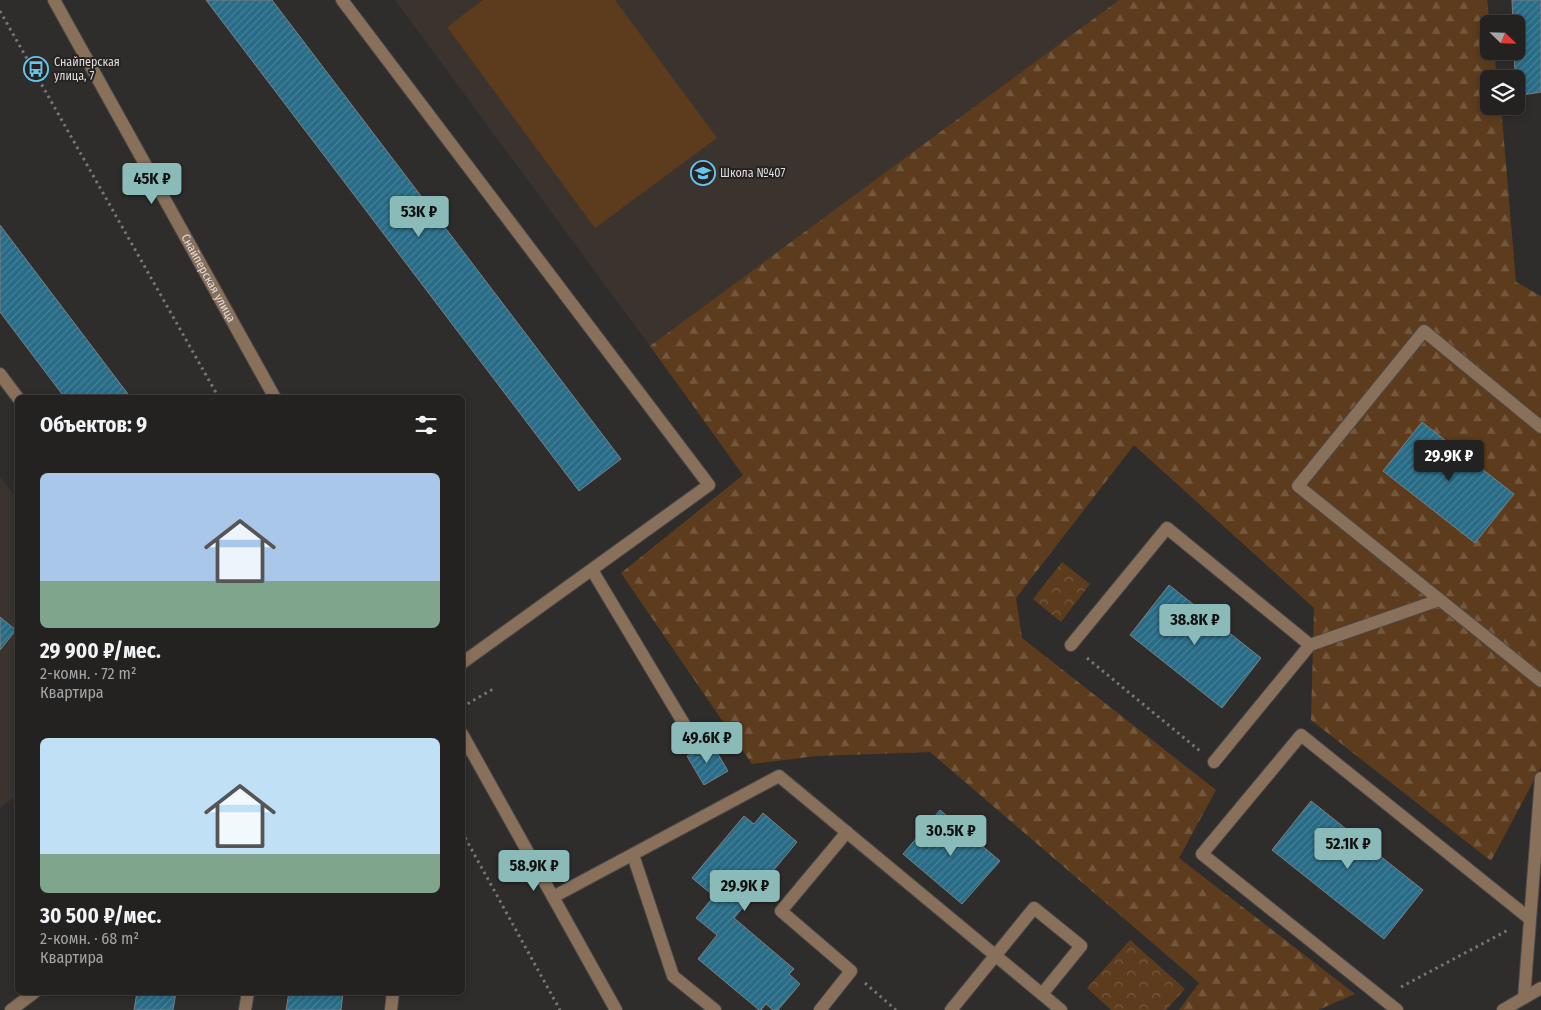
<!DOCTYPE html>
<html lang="ru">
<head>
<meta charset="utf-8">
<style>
  body { margin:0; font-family:"Fira Sans Condensed",sans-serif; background:#2f2f2d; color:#f1f3f6; height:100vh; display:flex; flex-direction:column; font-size:19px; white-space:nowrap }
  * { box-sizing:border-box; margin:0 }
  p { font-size:16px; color:#a3a4a5 }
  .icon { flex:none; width:28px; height:28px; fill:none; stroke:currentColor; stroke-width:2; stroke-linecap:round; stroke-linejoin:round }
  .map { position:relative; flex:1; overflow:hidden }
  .side { position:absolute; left:15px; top:395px; width:450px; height:600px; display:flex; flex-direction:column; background:#232220; border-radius:8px; box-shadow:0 2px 8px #0003,0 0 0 1px #403f3e }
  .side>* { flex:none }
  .needle { width:32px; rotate:113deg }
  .tools { position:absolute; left:1480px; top:15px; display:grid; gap:10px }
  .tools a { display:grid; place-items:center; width:45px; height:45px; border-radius:8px; background:#232220; box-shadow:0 2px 8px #0003,0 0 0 1px #403f3e; font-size:25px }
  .price { position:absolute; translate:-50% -42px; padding:0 11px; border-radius:5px; background:#8bbbb9; color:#111; font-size:16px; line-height:32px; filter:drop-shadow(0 1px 2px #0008) }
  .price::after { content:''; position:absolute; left:50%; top:30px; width:15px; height:11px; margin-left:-8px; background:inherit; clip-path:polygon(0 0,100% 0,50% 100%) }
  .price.active { background:#222; color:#fff }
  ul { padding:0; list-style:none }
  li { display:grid; align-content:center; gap:10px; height:265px; padding:0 25px }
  li span { display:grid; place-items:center; height:155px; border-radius:8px; color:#555 }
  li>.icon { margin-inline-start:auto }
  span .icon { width:90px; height:90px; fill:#fffc; stroke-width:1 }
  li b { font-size:21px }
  h2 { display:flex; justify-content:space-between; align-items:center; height:60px; padding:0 25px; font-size:21px }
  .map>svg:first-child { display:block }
</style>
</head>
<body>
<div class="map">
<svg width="1541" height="1010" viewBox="0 0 1541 1010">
  <defs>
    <pattern id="forest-firs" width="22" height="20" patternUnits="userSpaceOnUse" patternTransform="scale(1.25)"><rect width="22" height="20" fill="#5d3c1e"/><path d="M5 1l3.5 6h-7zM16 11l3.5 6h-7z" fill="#74583e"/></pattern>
    <pattern id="park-crowns" width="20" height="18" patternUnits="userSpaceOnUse" patternTransform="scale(1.25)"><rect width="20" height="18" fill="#5d3c1e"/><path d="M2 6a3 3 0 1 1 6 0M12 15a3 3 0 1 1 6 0" fill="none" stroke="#74583e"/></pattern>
    <pattern id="building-hatch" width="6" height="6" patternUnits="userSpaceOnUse" patternTransform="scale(1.25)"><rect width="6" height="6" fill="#286c87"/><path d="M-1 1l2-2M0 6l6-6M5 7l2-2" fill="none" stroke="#478197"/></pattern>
  </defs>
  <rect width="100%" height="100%" fill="#2f2d2b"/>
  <path fill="#3b342e" d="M395,0H1119L650,346Z
    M0,477L18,500L17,795L0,808Z"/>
  <path fill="url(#forest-firs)" d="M1119,0H1487L1490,24H1489V51H1494L1497,79H1489V106H1501L1516,282L1541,296V767L1491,861L1311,720L1314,608L1134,445L1016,598L1022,638L1216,790L1179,858L1355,994L1318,1010H1179L1199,983L930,752L817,756L752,764L621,573L743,475L650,346Z"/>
  <path fill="url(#park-crowns)" d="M1062,562L1090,584L1061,622L1033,599Z
    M1130,940L1185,989L1166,1010H1111L1087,988Z"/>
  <path fill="#5d3c1e" d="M483,0H615L717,138L595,228L447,27Z"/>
  <path fill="url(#building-hatch)" stroke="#7c7f80" d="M206,0H272L621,459L579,491Z
    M1512,0H1541V92L1516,96L1514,51H1516V24H1513Z
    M0,225L131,398H65L0,312Z
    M1422,422L1514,494L1475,543L1383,471Z
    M1169,585L1261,658L1222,708L1130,635Z
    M0,617L16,630L0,650Z
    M711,742L728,771L704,785L687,756Z
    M1311,801L1423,890L1384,939L1272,850Z
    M940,810L1000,861L962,904L903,854Z
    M763,813L797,842L734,918L794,969L789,974L800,984L778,1010H773L766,1004L761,1010H759L698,959L717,935L696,918L714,896L692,878L744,816L754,824Z
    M137,992H176L173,1010H134Z
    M289,992H343L341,1010H286Z"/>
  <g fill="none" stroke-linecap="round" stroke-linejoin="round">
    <defs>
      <g id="minor">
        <path id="s1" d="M54,0L275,398"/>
        <path d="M342,0L709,485L462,663"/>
        <path d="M0,374L18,398"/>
        <path d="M1541,427L1424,331L1298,486L1541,681"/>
        <path d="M592,570L699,749"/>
        <path d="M1071,645L1167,528L1310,645L1439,600"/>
        <path d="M462,734L616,1010"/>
        <path d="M1214,762L1310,645"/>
        <path d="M633,855L673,976L715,1010"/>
        <path d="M553,897L779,776L1061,1010"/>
        <path d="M1524,998L1541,778"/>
        <path d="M11,1010L35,992"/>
        <path d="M245,1010L248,992"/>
        <path d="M391,1010L393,992"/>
        <path d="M820,1010L851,971L781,911L847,832"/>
        <path d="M951,1010L1034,908L1081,946L1042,994"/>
        <path d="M1397,1010L1202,854L1301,735L1530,919"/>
        <path d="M1503,1010L1541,988"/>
      </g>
    </defs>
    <use href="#minor" stroke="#4b4947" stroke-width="14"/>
    <path stroke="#777674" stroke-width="3" stroke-dasharray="2.5 4" stroke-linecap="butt" d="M0,11L219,398
      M1087,658L1200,751
      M462,707L495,688
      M462,832L560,1010
      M865,983L896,1010
      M1401,987L1510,929"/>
    <use href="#minor" stroke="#89705b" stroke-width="12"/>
  </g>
  <defs>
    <symbol id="bus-ring" viewBox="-11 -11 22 22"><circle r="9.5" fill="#262322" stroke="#65c5ee" stroke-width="1.5"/><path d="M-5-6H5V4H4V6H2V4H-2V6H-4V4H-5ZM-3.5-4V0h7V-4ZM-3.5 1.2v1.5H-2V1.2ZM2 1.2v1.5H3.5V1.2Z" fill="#65c5ee"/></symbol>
    <symbol id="school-ring" viewBox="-11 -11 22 22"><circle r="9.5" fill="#262322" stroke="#65c5ee" stroke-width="1.5"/><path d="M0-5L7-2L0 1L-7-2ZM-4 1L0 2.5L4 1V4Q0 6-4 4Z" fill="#65c5ee"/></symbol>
  </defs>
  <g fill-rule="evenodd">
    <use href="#bus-ring" x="22" y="55" width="28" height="28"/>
    <use href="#school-ring" x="689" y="159" width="28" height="28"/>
  </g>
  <g text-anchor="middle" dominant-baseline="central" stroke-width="4" stroke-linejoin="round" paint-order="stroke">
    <g font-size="12" fill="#dfdedc" stroke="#262322" text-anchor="start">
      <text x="54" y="62">Снайперская<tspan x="54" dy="14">улица, 7</tspan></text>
      <text x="720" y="173">Школа №407</text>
    </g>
    <g font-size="12" fill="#dfdedc" stroke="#262322">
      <text stroke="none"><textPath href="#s1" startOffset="318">Снайперская улица</textPath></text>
    </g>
  </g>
</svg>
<div class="tools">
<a><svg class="needle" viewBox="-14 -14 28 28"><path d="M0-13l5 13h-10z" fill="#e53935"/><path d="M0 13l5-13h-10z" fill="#a3a4a5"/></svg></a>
<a><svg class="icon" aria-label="layers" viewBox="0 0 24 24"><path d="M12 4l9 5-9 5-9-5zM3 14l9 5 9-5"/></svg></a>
</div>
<b class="price" style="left:152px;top:205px">45K ₽</b>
<b class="price" style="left:419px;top:238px">53K ₽</b>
<b class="price active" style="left:1449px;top:482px">29.9K ₽</b>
<b class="price" style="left:1195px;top:646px">38.8K ₽</b>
<b class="price" style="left:707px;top:764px">49.6K ₽</b>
<b class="price" style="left:951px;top:857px">30.5K ₽</b>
<b class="price" style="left:1348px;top:870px">52.1K ₽</b>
<b class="price" style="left:534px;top:892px">58.9K ₽</b>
<b class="price" style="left:745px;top:912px">29.9K ₽</b>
<section class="side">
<h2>Объектов: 9<svg class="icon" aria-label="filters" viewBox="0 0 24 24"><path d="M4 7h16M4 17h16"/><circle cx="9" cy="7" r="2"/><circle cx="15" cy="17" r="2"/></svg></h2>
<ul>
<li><span style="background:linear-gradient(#a9c7e8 70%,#7fa58c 0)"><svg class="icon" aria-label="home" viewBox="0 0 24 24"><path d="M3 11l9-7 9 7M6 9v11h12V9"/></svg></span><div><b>29 900 ₽/мес.</b><p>2-комн. · 72 m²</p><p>Квартира</p></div></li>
<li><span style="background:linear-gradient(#bfe0f5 75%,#7fa58c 0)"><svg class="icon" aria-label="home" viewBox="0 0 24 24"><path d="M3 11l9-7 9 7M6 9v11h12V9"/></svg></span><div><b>30 500 ₽/мес.</b><p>2-комн. · 68 m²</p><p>Квартира</p></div></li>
</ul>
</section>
</div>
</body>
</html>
